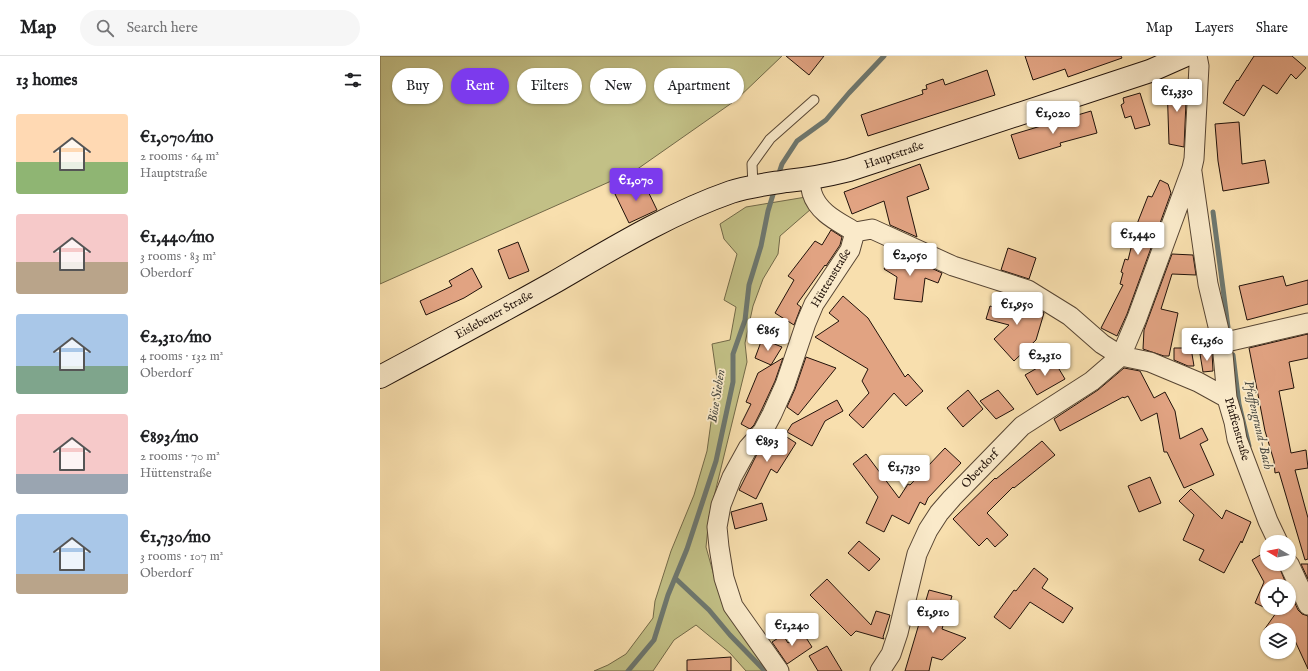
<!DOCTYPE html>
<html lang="en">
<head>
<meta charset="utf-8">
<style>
  body { margin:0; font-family:"IM FELL English",serif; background:#f6f6f6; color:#202124; height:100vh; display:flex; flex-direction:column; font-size:15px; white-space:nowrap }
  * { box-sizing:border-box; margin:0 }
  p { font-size:13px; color:#757577 }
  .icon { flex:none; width:22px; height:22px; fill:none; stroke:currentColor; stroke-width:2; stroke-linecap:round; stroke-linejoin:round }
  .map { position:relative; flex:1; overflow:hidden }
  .side { display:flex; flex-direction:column; background:#fff; width:380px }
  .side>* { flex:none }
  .top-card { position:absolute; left:12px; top:12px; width:380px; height:36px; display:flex; gap:8px }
  .needle { width:26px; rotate:280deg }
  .fabs { position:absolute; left:880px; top:479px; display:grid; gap:8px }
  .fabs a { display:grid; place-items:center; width:36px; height:36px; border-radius:50%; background:#fff; box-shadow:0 1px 3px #0004; font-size:20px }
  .price { position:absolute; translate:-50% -34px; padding:0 9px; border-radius:4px; background:#fff; color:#222; font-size:13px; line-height:26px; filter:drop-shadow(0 1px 2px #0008) }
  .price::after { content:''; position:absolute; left:50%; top:24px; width:12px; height:9px; margin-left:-6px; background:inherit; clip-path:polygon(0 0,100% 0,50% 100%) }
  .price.selected { background:#7c3aed; color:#fff }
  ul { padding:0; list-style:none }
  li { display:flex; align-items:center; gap:12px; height:100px; padding:0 16px }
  li span { display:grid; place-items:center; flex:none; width:112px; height:80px; border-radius:4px; color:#555 }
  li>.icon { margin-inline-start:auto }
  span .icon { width:48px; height:48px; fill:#fffc; stroke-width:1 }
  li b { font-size:17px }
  h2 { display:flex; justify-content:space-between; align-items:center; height:48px; padding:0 16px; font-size:17px }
  .chip { padding:0 14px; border-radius:18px; background:#fff; box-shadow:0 1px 3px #0004; font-size:14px; line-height:36px }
  .chip.selected { background:#7c3aed; color:#fff }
  header { display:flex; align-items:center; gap:24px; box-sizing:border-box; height:56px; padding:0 20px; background:#fff; border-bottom:1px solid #e0e0e0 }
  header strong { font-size:19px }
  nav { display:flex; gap:22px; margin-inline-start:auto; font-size:14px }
  .search { width:280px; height:36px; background:#f6f6f6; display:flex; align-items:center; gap:10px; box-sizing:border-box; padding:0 14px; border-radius:22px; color:#757577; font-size:15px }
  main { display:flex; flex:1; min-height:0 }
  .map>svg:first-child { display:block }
</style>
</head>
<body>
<header>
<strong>Map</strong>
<div class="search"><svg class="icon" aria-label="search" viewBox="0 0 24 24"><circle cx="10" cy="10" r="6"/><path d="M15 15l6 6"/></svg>Search here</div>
<nav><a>Map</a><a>Layers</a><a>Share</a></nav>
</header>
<main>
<section class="side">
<h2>13 homes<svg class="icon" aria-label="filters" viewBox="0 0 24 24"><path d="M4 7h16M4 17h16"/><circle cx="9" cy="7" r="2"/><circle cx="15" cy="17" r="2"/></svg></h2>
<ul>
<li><span style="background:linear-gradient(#ffd9b3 60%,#8fb573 0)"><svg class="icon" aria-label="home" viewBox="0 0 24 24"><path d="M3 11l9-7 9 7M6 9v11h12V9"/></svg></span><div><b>€1,070/mo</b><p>2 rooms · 64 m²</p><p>Hauptstraße</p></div></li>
<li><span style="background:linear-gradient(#f6c9c9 60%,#b9a48a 0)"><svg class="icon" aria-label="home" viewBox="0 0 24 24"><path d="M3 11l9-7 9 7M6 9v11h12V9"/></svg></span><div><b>€1,440/mo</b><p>3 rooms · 83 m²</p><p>Oberdorf</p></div></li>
<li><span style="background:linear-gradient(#a9c7e8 65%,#7fa58c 0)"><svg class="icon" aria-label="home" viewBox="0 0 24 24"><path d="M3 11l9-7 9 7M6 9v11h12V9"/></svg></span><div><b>€2,310/mo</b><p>4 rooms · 132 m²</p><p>Oberdorf</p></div></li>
<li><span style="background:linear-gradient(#f6c9c9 75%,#9aa5b1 0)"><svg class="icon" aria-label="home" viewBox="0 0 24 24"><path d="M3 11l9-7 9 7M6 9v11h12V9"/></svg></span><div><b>€893/mo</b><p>2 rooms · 70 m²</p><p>Hüttenstraße</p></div></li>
<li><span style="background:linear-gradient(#a9c7e8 75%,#b9a48a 0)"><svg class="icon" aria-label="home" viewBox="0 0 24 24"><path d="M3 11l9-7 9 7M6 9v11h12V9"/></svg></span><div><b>€1,730/mo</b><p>3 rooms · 107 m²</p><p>Oberdorf</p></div></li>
</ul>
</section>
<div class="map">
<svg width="928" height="615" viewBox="0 0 928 615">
  <rect width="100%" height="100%" fill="#f8dfae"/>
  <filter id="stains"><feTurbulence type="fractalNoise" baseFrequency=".005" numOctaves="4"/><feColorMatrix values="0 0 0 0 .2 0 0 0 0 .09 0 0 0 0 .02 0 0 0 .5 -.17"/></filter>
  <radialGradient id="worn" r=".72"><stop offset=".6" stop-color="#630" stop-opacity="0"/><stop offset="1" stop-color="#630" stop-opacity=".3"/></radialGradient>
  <path fill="#c2c086" stroke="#726948" d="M0,0H402L356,44L256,114L0,228Z
    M426,141L431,153L400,180L398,198L383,223L373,250L365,287L367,306L329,461L326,491L336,527L393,615H366L350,597L316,569L294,584L273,615H214L228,609L246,598L273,562L275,545L291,495L314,439L327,395L337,323L332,288L350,284L356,251L344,244L357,198L344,183L340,168L366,151Z"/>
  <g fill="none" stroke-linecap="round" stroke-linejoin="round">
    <path stroke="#6d776f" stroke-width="5" d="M398,120L402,108L417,85L446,64L469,37L504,0
      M833,156L848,271
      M853,299L859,348L869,390
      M295,522L329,554L350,579L385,615
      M248,615L274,584L288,539L307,493L336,405L353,326V298L365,264L369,229L381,190L388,155L395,132"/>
  </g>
  <path fill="#e1a382" stroke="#21120a" d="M406,0H444L429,19Z
    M645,0H741L742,2L688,21L685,13L653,24Z
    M874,0H912L926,12L916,23L911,18L897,38L883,29L864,60L843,47L857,24L858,25Z
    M607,14L615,39L488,80L481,59L543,38L542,34L547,33L546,29L563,23L565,29Z
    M805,26L806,46L804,91L789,88L787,27Z
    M760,37L770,69L755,73L751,60L745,62L741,49L744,47L743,42Z
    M711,55L717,77L680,87L681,90L639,103L631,79Z
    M859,66L862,108L885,104L889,127L843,135L838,105L835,68Z
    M540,108L549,133L527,141L537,181L510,169L504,145L472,158L464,136Z
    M780,124L788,128L791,137L747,258L737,280L721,272L743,229L740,228L743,217L741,216L745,203L748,204L757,168L768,140L772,141Z
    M263,125L277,154L249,167L235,138Z
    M451,174L462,181L460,189L446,210L445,209L417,248L421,251L414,269L395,257L414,224L408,220L435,185L442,189Z
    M138,186L149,215L129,223L118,194Z
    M628,192L656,202L649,223L621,214Z
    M514,195L562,217L558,227L545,222L542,246L514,243L517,221L504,213Z
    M792,198L813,199L816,219L792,218L781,253L798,257L789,300H784L763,293L764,274Z
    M92,212L102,231L84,242L46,259L40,245L72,230L69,225Z
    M903,220L906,230L928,224V248L867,264L859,230Z
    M463,240L488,262L525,321L528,318L543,335L526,350L514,337L483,372L469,359L489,337L482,325L488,313L435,281L459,265L449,257Z
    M631,240L643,244L664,257L656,284L634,305L614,283L629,269L606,263L610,250L623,254L624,248L629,249Z
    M928,278V302L909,306L914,332L899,335L911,397L926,394L928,412L915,414L928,462V503L925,504L899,416L895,417L894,405L885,375L869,292Z
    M382,283L402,291L391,309L375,302Z
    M794,292H811L814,310H808L794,304Z
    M832,296L833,315L823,316L820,298Z
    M426,301L456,312L418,359L407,351L415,333Z
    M403,302L395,325L382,353L374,369L370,373L361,368L371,348L366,346L378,317Z
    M673,303L685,323L657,339L645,319Z
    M744,312L760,315L774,342L785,336L795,355L800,383L822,372L828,384L820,388L834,419L804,432L787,396H784L777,357L761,365L748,340L744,342L743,341L680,375L674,363L718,334Z
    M588,334L603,353L583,371L567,352Z
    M618,334L634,353L616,363L600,345Z
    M457,344L463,355L445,365L432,390L407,376L412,368Z
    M396,374L416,387L397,417L391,413L376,443L359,434L377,398L391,382Z
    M662,385L675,399L634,432L633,431L607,457L628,479L615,491L607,482L599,490L573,463L615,422L616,423Z
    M565,392L581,407L548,442L545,449L540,446L529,468L512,459L504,476L486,467L498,441L473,408L486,398L519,442L528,428L530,429Z
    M770,421L781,447L759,456L748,430Z
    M811,433L842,463L846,454L871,466L862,487L861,485L844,517L819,504L824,494L803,484L814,459L799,445Z
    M382,447L387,464L355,473L351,456Z
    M479,485L500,503L489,515L468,497Z
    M887,495V508H898L907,530H887V552H909V534L918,554L922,558L928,560V613L910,574H884L896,557L875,547L884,526L872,504Z
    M921,508H928V523Z
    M654,512L668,523L662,532L693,552L683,567L650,546L630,573L614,561L634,534L636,535Z
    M447,523L491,569L496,555L510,559L503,581L504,583L476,575L471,580L430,539Z
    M549,534L572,540L562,573L586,582L562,604L552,601L549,615H525Z
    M423,577L432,591L407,608L392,586L403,579L408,587Z
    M447,590L462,615H438L429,600Z
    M351,601V615H307V604Z"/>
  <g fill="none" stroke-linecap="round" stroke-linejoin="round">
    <defs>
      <path id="lane" d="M373,130L372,108L390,83L434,44"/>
      <path id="street" d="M812,116L828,228L842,287L847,342L854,366L857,383L888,465L898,486
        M428,122C430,127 431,132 432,137C438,157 459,166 475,176L492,173L573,210L648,234L690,260L722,288L741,300L770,306L818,326L847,342
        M842,287L928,267
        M909,508L928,549
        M399,615L353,550L344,522L339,491L337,471L341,449L352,421L368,392L383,375L392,358L405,329L426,267L434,248L470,194L475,176
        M500,615L511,598L518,577L537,498L548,474L559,457L572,442L642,370L712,325L741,300L757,262L812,112L814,103L819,10L817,0"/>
      <path id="secondary" d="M0,321C58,290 116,259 173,227C230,194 288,158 351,136C369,130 388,128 407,125C428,123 449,119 469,114L770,15L804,0"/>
    </defs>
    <use href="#lane" stroke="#574533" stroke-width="11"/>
    <use href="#street" stroke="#574533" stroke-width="21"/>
    <use href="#secondary" stroke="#21120a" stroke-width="24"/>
    <use href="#lane" stroke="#faeaca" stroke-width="9"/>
    <use href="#street" stroke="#faeaca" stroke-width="19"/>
    <use href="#secondary" stroke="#faeaca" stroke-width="22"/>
  </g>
  <g text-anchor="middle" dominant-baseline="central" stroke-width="3.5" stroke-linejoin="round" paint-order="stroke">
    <g font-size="12" fill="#21120a" stroke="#faeaca">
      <text transform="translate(514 99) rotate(-19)">Hauptstraße</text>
      <text transform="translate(451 222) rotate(-59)">Hüttenstraße</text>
      <text transform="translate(114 259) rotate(-29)">Eislebener Straße</text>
      <text transform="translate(857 373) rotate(74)">Pfaffenstraße</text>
      <text transform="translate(600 413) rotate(-46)">Oberdorf</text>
    </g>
    <g font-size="13" font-style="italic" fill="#4d4d45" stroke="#faeaca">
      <text transform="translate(337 340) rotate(-81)">Böse Sieben</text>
      <text transform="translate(878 369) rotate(77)">Pfaffengrund-Bach</text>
    </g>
  </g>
  <rect width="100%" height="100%" filter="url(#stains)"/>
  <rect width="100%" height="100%" fill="url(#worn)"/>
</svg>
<div class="fabs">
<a><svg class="needle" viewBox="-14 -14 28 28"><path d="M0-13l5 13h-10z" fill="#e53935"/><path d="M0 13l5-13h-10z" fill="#757577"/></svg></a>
<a><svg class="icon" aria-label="locate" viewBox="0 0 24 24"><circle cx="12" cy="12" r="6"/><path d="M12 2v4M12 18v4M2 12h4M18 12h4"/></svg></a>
<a><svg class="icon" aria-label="layers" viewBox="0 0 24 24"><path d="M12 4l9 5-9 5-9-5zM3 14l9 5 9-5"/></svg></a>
</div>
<b class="price" style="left:797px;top:57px">€1,330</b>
<b class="price" style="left:673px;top:79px">€1,020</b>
<b class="price selected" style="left:256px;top:146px">€1,070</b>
<b class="price" style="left:758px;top:200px">€1,440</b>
<b class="price" style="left:530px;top:221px">€2,050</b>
<b class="price" style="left:637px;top:270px">€1,950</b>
<b class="price" style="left:388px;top:296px">€865</b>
<b class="price" style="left:827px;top:306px">€1,360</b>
<b class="price" style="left:665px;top:321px">€2,310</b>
<b class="price" style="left:387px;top:407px">€893</b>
<b class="price" style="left:524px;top:433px">€1,730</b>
<b class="price" style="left:553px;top:578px">€1,910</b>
<b class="price" style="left:412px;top:591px">€1,240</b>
<div class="top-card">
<a class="chip">Buy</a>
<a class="chip selected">Rent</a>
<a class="chip">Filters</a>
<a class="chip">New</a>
<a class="chip">Apartment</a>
</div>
</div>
</main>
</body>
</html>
